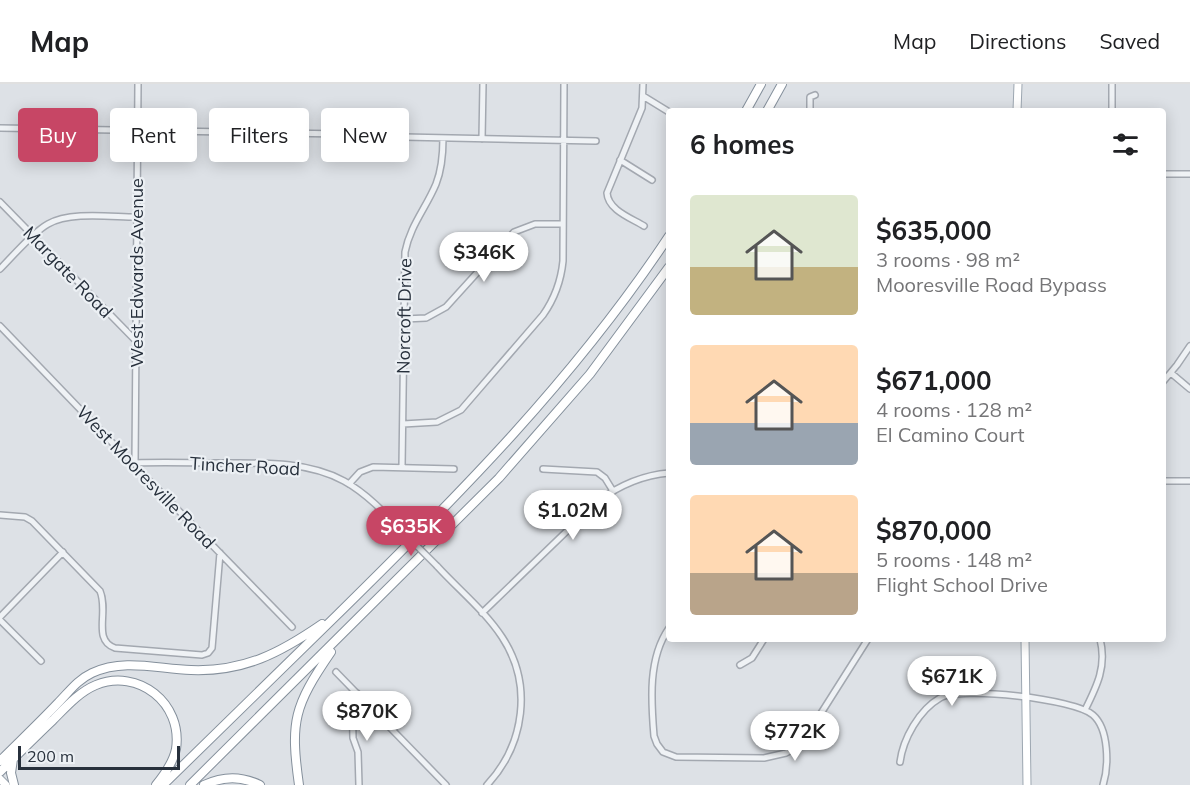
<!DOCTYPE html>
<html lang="en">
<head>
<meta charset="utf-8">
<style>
  body { margin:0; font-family:Mulish,sans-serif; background:#f2f2f2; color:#202124; height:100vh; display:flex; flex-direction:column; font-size:22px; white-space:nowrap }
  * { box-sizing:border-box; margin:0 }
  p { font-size:20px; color:#757577 }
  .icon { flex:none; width:33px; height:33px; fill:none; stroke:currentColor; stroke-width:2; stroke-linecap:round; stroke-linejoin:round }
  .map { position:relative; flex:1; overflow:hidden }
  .panel { position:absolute; left:666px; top:24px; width:500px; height:534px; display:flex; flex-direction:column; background:#fff; border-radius:6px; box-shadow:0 3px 15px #0003 }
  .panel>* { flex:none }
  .banner { position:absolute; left:18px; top:24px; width:558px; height:54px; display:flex; gap:12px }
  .scale { position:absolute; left:18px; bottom:15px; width:162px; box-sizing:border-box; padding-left:6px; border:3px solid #27303c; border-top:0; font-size:16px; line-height:21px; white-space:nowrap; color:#27303c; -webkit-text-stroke:4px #ecf0f4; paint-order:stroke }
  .price { position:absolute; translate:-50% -51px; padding:0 14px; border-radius:21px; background:#fff; color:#222; font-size:20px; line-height:39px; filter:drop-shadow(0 2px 3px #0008) }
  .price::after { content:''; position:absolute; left:50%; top:36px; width:18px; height:14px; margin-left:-9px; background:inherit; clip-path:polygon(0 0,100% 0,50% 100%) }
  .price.current { background:#c74665; color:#fff }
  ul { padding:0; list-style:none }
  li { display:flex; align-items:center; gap:18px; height:150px; padding:0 24px }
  li span { display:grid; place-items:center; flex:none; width:168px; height:120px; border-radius:6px; color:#555 }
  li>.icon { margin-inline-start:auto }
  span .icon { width:72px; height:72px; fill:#fffc; stroke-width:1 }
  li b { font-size:26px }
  h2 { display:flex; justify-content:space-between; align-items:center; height:72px; padding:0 24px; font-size:26px }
  .tag { padding:0 21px; border-radius:6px; background:#fff; box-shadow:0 3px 15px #0003; font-size:21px; line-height:54px }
  .tag.current { background:#c74665; color:#fff }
  header { display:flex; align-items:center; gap:36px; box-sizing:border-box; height:84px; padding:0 30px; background:#fff; border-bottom:2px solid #e0e0e0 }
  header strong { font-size:28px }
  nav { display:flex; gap:33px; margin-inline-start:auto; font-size:21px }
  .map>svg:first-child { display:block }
</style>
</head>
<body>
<header>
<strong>Map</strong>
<nav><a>Map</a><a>Directions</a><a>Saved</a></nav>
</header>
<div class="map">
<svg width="1190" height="701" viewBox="0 0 1190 701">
  <rect width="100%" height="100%" fill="#dde1e6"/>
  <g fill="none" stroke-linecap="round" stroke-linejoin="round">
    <defs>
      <path id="minor" d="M643,0L642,24L607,109C608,126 631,134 644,142
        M643,12L669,28
        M810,27V13L815,11
        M1112,27V0
        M0,44L342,50
        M404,53L596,57
        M482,55L483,0
        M620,76L652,96
        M1162,90H1190
        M0,118L136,257
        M0,185C14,171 32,149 48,140C70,127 112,133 136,133
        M404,235L426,234L446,223L514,148L535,140H563
        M0,242L126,373L135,379L139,386L292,543
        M1171,289L1190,305
        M1162,299L1177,281L1190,262
        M403,340L437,338L461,326L543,231C555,214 561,197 563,177L564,0
        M135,379L138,0
        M135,379C164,378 193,379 222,379C263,379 307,377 344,397C366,409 385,429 403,448
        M402,383L405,168C410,142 426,124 436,100C442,85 443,70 443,54
        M543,385L597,388L605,394L613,407
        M1162,397H1190
        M349,400L360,388L373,383L454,385
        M0,431L25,433L32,437L100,507C109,528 92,556 115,564L202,571L208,569L212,564L220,469
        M437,482C458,505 485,527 502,553C533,600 525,660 487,701
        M482,529L598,417C620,401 643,391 669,389
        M0,533L63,468
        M0,536L41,577
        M669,544C648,574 651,616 654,652L657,660L663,668L676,673L764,674L786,669L797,663L806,653L868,555
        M740,581L752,574L764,555
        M336,588L446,701
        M357,609L352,616L353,654L358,668L359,701
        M1085,626C1097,602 1107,582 1100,555
        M900,678C903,655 919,626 940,614C961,602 1075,615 1093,631C1109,645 1109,682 1103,701"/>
      <path id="major" d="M1017,27L1018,0
        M1025,555L1027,701
        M0,695L6,701"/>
      <path id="highway" d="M746,27L761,0
        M767,27L782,0
        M13,675L11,689L14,701
        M0,677C19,658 39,639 58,619C69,608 77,596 92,589C124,574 158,585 191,586C244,588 280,569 322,540
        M0,688C18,670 35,653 53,636C66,623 79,608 96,601C138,584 183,619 176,665C173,679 165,690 156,701
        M163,701C222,644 280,587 338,530C459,411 575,294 669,152
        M190,701L499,394L590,290L669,183
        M204,701C224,692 241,692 260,701
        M299,701C290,637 294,622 331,568"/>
    </defs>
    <use href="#minor" stroke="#a3a8b0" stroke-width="8"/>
    <use href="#major" stroke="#9da7b1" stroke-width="9"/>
    <use href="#highway" stroke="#85909c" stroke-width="10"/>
    <use href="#minor" stroke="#eff2f5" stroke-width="5"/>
    <use href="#major" stroke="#fff" stroke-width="7"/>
    <use href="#highway" stroke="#fff" stroke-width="8"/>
    <defs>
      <path id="minor-bridge" d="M403,448L437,482"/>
    </defs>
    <use href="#minor-bridge" stroke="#a3a8b0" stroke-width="8" stroke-linecap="butt"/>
    <use href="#minor-bridge" stroke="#eff2f5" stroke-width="5"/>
  </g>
  <g text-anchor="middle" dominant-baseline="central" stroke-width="4.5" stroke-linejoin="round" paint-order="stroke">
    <g font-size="18" fill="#27303c" stroke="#ecf0f4">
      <text transform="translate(68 188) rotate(46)">Margate Road</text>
      <text transform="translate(136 189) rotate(-90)">West Edwards Avenue</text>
      <text transform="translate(404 232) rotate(-89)">Norcroft Drive</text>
      <text transform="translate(245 382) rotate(3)">Tincher Road</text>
      <text transform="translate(146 393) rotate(46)">West Mooresville Road</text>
    </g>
  </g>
</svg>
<div class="scale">200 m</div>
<b class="price" style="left:484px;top:199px">$346K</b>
<b class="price" style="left:573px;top:457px">$1.02M</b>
<b class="price current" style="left:411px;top:473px">$635K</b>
<b class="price" style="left:952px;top:623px">$671K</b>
<b class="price" style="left:367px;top:658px">$870K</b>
<b class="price" style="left:795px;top:678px">$772K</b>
<div class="banner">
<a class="tag current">Buy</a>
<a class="tag">Rent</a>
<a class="tag">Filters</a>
<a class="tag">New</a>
</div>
<section class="panel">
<h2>6 homes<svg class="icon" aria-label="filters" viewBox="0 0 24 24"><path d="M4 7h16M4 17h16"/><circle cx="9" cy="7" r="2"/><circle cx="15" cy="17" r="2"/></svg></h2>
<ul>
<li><span style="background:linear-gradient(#dfe7d0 60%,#c2b280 0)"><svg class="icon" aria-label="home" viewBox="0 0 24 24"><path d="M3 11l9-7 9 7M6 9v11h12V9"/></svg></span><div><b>$635,000</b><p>3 rooms · 98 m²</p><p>Mooresville Road Bypass</p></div></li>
<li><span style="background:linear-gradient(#ffd9b3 65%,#9aa5b1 0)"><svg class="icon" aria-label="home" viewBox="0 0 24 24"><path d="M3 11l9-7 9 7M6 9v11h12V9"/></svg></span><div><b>$671,000</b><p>4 rooms · 128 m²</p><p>El Camino Court</p></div></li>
<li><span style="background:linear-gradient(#ffd9b3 65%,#b9a48a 0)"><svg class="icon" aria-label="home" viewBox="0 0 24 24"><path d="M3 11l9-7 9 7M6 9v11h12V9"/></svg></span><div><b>$870,000</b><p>5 rooms · 148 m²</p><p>Flight School Drive</p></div></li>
</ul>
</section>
</div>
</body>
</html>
